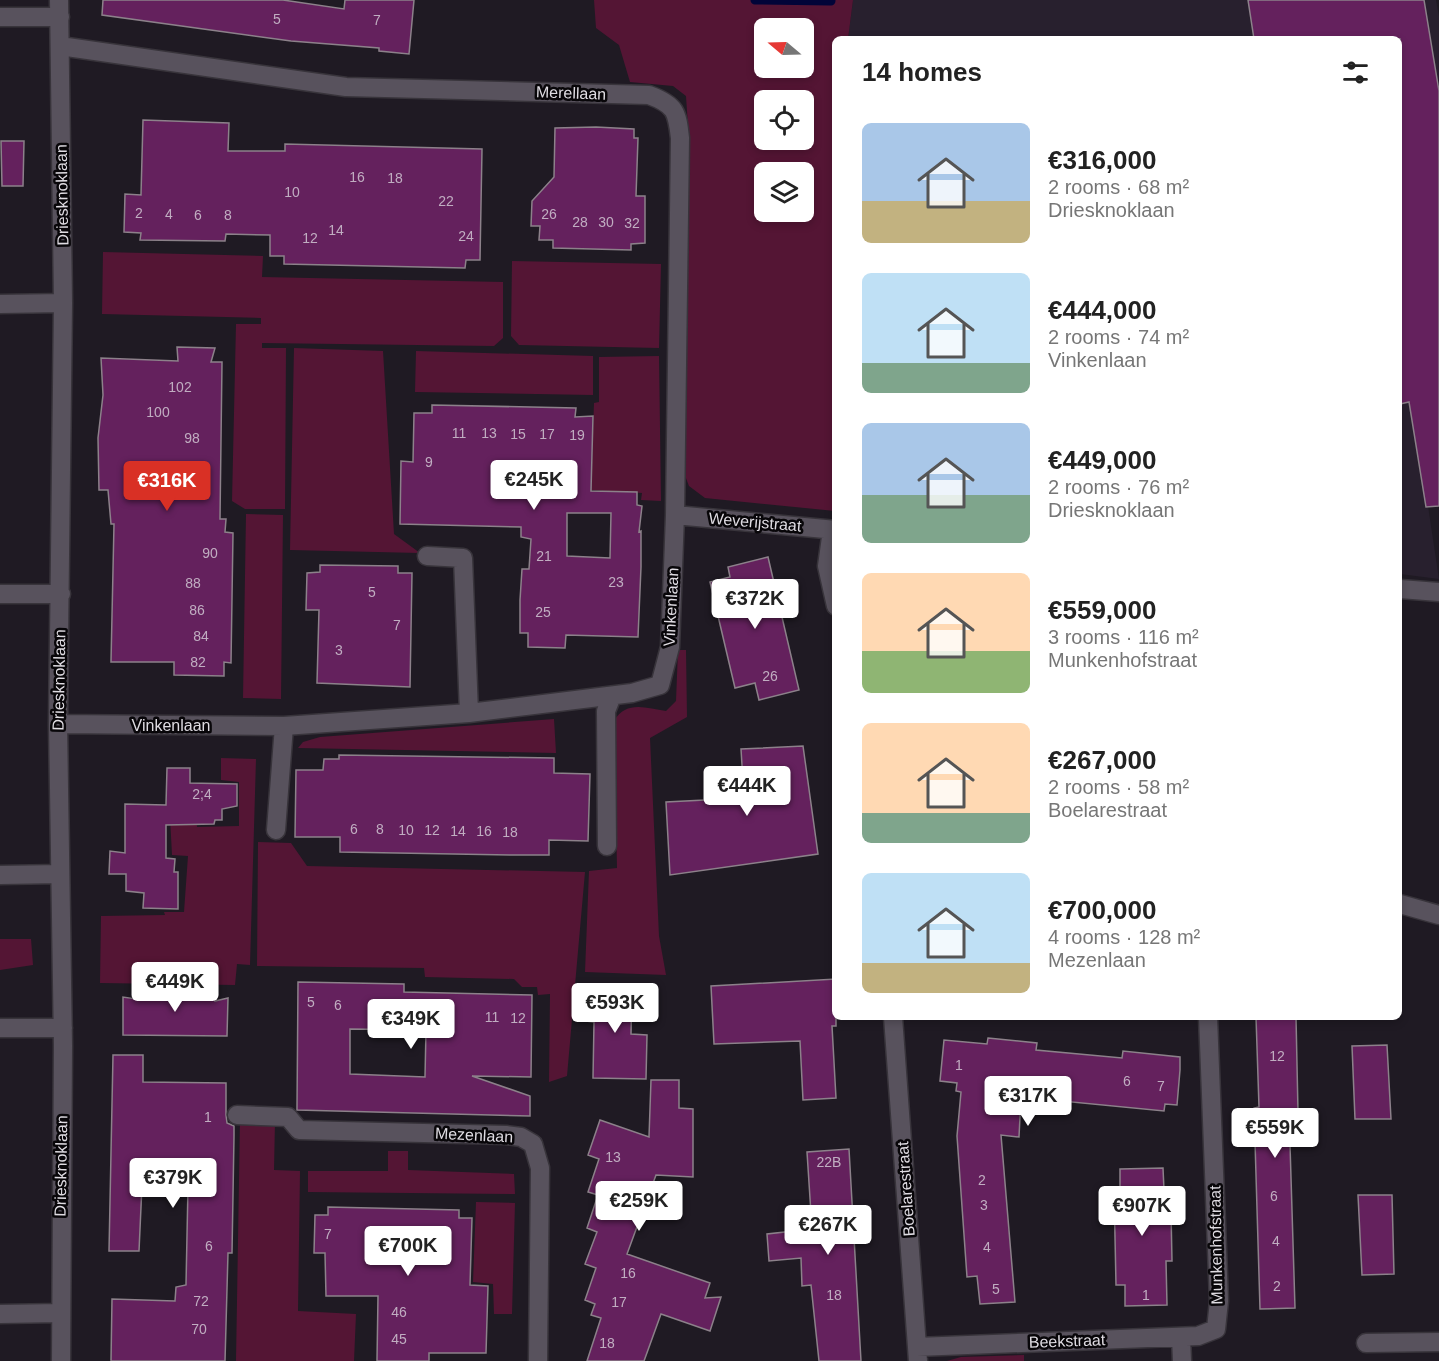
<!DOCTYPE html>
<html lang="en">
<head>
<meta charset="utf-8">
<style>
  body { margin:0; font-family:Arial,sans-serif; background:#f6f6f6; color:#222; height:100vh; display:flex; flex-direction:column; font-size:22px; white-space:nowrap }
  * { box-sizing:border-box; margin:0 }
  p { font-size:20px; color:#767676 }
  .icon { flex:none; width:33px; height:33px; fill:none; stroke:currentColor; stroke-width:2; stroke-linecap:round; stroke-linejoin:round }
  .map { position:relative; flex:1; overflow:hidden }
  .sheet { position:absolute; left:832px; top:36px; width:570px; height:984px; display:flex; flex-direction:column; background:#fff; border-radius:9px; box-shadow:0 3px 9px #0003 }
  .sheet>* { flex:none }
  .needle { width:39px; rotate:289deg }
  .fabs { position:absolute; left:754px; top:18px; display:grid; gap:12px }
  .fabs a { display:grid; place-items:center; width:60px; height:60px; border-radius:9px; background:#fff; box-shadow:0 3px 9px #0003; font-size:30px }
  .price { position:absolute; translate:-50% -51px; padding:0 14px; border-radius:6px; background:#fff; color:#222; font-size:20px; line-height:39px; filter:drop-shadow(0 2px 3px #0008) }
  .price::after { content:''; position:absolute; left:50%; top:36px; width:18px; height:14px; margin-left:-9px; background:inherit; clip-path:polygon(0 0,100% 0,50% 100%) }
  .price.active { background:#d93025; color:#fff }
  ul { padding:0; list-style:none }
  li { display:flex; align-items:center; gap:18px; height:150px; padding:0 30px }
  li span { display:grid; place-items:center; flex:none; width:168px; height:120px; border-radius:9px; color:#555 }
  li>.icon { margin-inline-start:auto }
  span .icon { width:72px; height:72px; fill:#fffc; stroke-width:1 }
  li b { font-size:26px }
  h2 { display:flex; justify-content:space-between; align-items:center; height:72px; padding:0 30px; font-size:26px }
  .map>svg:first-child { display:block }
</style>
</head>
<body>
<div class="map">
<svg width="1439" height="1361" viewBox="0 0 1439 1361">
  <rect width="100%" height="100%" fill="#1f1a23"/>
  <path fill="#28202e" d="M853,0H1436L1439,16V503L1428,506L1439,579L1400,574V39H848Z"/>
  <path fill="#541534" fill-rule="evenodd" d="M594,0H853L848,39H836L835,511L705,498L689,486L684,473L688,126L686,96L673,86L630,82L619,45L596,28ZM765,28H804V68H765ZM765,100H804V140H765ZM765,172H804V212H765Z
    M103,252L263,256L262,277L503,282V338L494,346L262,343V348H286L285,509H245L232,501L236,324H261V318L102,314Z
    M512,261L661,264L659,348L519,345L511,336Z
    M294,348L383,351L394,534L420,553L290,550Z
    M416,351L593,356V395L415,392Z
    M659,356L661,501L641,500L642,493L591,490L594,403L599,402V357Z
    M246,514L283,515L281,699L243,698Z
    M678,650H686L687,717L650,738L659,936L666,975L585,972L589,871L617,868L614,721C626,700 646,708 666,711L676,701Z
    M554,719L556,753L298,748L303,742L320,737Z
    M221,758L256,759L250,965L237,964L235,985L100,983L101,916L165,915L164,912H184L188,856L172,855L170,817L196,816L197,827L239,826V782L221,780Z
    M258,842L291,843L307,866L585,872L567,1076L549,1082L550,994L538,995L537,987H522L514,979L425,977L424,968L257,966Z
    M0,939H31L33,965L0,970Z
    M240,1119L275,1121L274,1170L300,1171L298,1311L356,1314L354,1361H236Z
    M388,1151H408V1170L514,1174L515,1194L308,1192V1171H388Z
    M476,1202L515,1203L512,1314H494L493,1284L473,1282Z
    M1024,1355V1361H947L961,1357Z"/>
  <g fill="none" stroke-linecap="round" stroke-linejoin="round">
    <path stroke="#010438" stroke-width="9" d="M755,0L831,1"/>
  </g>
  <path fill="#64215d" stroke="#8c818a" stroke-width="1.5" fill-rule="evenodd" d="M103,0H283L344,9L345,0H414L409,54L379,51V48L291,41L102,15Z
    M1248,0H1424L1439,91V506L1426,507L1409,402L1400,404V39H1254Z
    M143,120L229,123L228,151H285V144L482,149L480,260H466L465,268L284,264V256H270V235L226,234L225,241L140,240L141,233L124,232L125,194L141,195Z
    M596,127L634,129V138H638L636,196H645V243L631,244V250L553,248V240H539L540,226H531L532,201L554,177L555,128Z
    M1,141H24L23,186H2Z
    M177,347L215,348L211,362H222L220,519H226L225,532L233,533L231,663L224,662V676L174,675V662H111L114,524H111L108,490H99L98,438L103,395L101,358L178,361Z
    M432,405L576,408L575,417L593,416L591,491L637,492V505L642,506L639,532L641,531V567L638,637L566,635L565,648L528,647V633H520V600L522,569H529L531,539L521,537V527L400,524L401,461L413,462L414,413H432ZM567,513H611L610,558L567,556Z
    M768,557L799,690L759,700L755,683L735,688L710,582L730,577L728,567Z
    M320,565L398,566V573H412L410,687L317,683L319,610H306L307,573L320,572Z
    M803,746L818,854L670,875L666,802L744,798L741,749Z
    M339,755L554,758V773L590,774L588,841L549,840V855H513L340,852V837H295L296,770H323L324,759H339Z
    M167,768H190V783L237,784V806L222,809V820H215L214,824L166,825V858L175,859L174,872H178V909L143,908L144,893L126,891V874H109L110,851L125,853V804L166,805Z
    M836,979V1026H832L836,1098L803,1100L800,1041L714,1044L711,986Z
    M298,982L404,984V992L532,995L531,1077L472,1076L530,1096V1116L297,1110ZM350,1029L426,1030L425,1077L350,1074Z
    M587,984L632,985L631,1034L647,1035L646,1079L593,1078L594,1022L586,1021Z
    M136,989L215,990V1001L228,998L227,1036L123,1035V997L136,999Z
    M1256,1017H1296L1298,1112H1289L1295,1308L1260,1309L1254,1108L1259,1107Z
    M988,1038L1037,1043L1036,1050L1122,1058L1123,1051L1180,1057V1070L1177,1105L1165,1104L1164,1111L1021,1097L1019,1137L1001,1135L1015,1302L980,1304L977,1276L967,1277L957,1136L961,1092L956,1091L957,1083L940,1081L944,1040L987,1044Z
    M1387,1045L1391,1119H1355L1352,1046Z
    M113,1055H143V1082L226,1083V1115L227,1123L234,1126V1136L232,1253H228L225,1361H111L112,1299L175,1301L176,1287L186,1285L188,1187L142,1185L139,1251H109Z
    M651,1080H679V1108L693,1109V1177L656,1175L627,1254L710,1283L705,1298L721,1297L710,1331L661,1314L644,1361H587L601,1318L591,1315L595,1304L585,1300L596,1268L585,1264L597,1232L587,1228L598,1195L588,1192L599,1159L588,1155L600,1120L649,1137Z
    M849,1149L861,1361H819L811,1285L802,1286L801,1258L769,1261L767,1234L812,1229L807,1152Z
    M1163,1168L1165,1212H1171L1172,1261H1166L1167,1305L1125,1306V1285H1116L1114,1188H1120V1169Z
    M1358,1195H1392L1394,1274L1362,1275Z
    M328,1207L459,1210V1218H472L470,1285L488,1286L486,1353H429V1361H377L378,1296H326L325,1253H314L315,1215H328Z"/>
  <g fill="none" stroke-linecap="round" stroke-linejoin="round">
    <defs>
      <path id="minor" d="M59,0L63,303L58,724L63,1046L61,1361
        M0,17H60
        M0,304L63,303
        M675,515L836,530
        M832,530L827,566L836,606
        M427,556L463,558L469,713
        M1400,589L1439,592
        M0,594H61
        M58,724L284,726L469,713L632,693L660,685L670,647L675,515L680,138C677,112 676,105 649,95L346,87L60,46
        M276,830L284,726
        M607,846L606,711L612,696
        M0,875L60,874
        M1400,904L1439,915
        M893,1017L918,1361
        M0,1028H63
        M237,1115L288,1117L299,1130L506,1135L521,1137L533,1144L540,1168L538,1361
        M0,1314L60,1313
        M1181,1337L1182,1361
        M1366,1343L1439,1342
        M917,1347L1198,1336L1216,1329L1219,1301L1208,1017"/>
    </defs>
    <use href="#minor" stroke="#38343b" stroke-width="21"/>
    <use href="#minor" stroke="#58525d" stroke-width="18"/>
  </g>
  <g text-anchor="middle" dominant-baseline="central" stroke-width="5" stroke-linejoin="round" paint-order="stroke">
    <g font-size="14" fill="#c0adc1">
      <text x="277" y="19">5</text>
      <text x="377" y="20">7</text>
      <text x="357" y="177">16</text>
      <text x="395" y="178">18</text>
      <text x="292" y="192">10</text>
      <text x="446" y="201">22</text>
      <text x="139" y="213">2</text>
      <text x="169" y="214">4</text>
      <text x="549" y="214">26</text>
      <text x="198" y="215">6</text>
      <text x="228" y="215">8</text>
      <text x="580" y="222">28</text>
      <text x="606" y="222">30</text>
      <text x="632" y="223">32</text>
      <text x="336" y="230">14</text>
      <text x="466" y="236">24</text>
      <text x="310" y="238">12</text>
      <text x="180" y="387">102</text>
      <text x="158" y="412">100</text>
      <text x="459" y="433">11</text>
      <text x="489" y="433">13</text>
      <text x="518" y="434">15</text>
      <text x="547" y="434">17</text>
      <text x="577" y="435">19</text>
      <text x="192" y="438">98</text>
      <text x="429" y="462">9</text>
      <text x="210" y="553">90</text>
      <text x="544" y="556">21</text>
      <text x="616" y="582">23</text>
      <text x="193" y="583">88</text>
      <text x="372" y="592">5</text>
      <text x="197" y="610">86</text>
      <text x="543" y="612">25</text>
      <text x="397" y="625">7</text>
      <text x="201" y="636">84</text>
      <text x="339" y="650">3</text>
      <text x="198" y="662">82</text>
      <text x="770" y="676">26</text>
      <text x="202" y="794">2;4</text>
      <text x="354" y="829">6</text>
      <text x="380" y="829">8</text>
      <text x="406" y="830">10</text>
      <text x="432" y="830">12</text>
      <text x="458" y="831">14</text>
      <text x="484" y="831">16</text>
      <text x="510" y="832">18</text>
      <text x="311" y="1002">5</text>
      <text x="338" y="1005">6</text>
      <text x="492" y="1017">11</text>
      <text x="518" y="1018">12</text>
      <text x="1277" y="1056">12</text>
      <text x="959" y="1065">1</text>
      <text x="1127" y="1081">6</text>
      <text x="1161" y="1086">7</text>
      <text x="208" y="1117">1</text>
      <text x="613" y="1157">13</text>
      <text x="829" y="1162">22B</text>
      <text x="982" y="1180">2</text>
      <text x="1274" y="1196">6</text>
      <text x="984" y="1205">3</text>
      <text x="328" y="1234">7</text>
      <text x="1276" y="1241">4</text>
      <text x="209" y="1246">6</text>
      <text x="987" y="1247">4</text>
      <text x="628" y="1273">16</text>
      <text x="1277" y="1286">2</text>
      <text x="996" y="1289">5</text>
      <text x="834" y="1295">18</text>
      <text x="1146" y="1295">1</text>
      <text x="201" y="1301">72</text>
      <text x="619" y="1302">17</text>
      <text x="399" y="1312">46</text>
      <text x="199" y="1329">70</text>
      <text x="399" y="1339">45</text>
      <text x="607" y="1343">18</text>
    </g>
    <g font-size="16" fill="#dfdce2" stroke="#080609">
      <text transform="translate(571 93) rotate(2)">Merellaan</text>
      <text transform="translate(62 195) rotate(-91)">Driesknoklaan</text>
      <text transform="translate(755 522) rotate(5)">Weverijstraat</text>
      <text transform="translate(671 607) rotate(-87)">Vinkenlaan</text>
      <text transform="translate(59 680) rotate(-89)">Driesknoklaan</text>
      <text x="171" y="725">Vinkenlaan</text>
      <text transform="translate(474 1135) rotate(3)">Mezenlaan</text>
      <text transform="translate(61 1166) rotate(-89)">Driesknoklaan</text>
      <text transform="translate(906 1189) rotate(-94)">Boelarestraat</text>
      <text transform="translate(1216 1245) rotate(-91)">Munkenhofstraat</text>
      <text transform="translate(1067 1341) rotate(-2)">Beekstraat</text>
    </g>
  </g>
</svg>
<div class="fabs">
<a><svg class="needle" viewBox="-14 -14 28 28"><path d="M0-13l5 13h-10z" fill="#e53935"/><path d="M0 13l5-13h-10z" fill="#767676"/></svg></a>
<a><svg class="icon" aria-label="locate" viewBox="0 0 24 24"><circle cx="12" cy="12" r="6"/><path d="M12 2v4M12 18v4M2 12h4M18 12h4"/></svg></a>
<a><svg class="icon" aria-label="layers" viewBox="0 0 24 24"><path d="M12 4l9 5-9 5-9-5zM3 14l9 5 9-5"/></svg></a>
</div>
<b class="price" style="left:534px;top:511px">€245K</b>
<b class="price active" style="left:167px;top:512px">€316K</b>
<b class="price" style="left:755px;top:630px">€372K</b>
<b class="price" style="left:747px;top:817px">€444K</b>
<b class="price" style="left:175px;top:1013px">€449K</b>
<b class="price" style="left:615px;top:1034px">€593K</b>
<b class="price" style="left:411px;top:1050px">€349K</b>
<b class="price" style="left:1028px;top:1127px">€317K</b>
<b class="price" style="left:1275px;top:1159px">€559K</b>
<b class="price" style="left:173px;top:1209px">€379K</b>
<b class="price" style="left:639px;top:1232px">€259K</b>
<b class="price" style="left:1142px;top:1237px">€907K</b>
<b class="price" style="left:828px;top:1256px">€267K</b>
<b class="price" style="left:408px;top:1277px">€700K</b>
<section class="sheet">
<h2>14 homes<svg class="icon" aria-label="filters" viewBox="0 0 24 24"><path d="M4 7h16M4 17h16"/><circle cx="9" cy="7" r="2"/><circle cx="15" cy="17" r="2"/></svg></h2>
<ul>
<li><span style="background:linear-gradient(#a9c7e8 65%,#c2b280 0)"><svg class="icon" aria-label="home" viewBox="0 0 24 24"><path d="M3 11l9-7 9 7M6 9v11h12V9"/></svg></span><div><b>€316,000</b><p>2 rooms · 68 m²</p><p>Driesknoklaan</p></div></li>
<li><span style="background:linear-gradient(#bfe0f5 75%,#7fa58c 0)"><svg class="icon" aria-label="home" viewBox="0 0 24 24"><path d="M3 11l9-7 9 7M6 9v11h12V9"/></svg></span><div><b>€444,000</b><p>2 rooms · 74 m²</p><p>Vinkenlaan</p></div></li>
<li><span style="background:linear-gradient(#a9c7e8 60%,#7fa58c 0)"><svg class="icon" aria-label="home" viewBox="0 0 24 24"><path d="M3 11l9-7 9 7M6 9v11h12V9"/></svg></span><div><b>€449,000</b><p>2 rooms · 76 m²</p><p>Driesknoklaan</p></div></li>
<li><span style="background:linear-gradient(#ffd9b3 65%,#8fb573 0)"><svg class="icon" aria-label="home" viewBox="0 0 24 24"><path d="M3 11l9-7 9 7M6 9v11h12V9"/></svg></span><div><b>€559,000</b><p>3 rooms · 116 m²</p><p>Munkenhofstraat</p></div></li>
<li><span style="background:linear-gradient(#ffd9b3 75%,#7fa58c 0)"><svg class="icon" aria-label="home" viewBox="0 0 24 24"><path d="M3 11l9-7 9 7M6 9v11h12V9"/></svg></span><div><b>€267,000</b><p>2 rooms · 58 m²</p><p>Boelarestraat</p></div></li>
<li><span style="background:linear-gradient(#bfe0f5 75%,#c2b280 0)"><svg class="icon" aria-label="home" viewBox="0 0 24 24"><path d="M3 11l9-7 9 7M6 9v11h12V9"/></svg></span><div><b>€700,000</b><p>4 rooms · 128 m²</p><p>Mezenlaan</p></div></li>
</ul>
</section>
</div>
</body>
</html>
